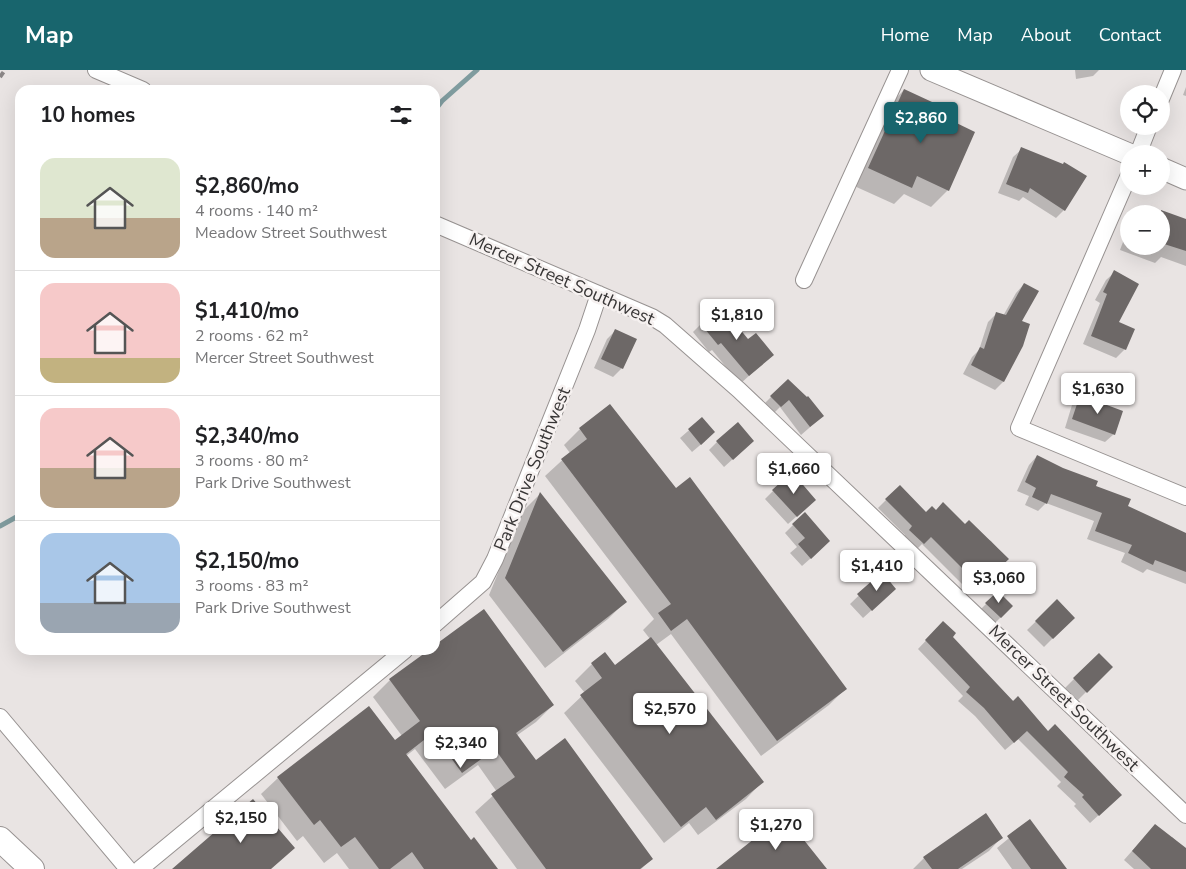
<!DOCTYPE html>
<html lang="en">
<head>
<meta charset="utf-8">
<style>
  body { margin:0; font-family:"Nunito Sans",sans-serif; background:#f6f6f6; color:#202124; height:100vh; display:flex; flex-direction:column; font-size:19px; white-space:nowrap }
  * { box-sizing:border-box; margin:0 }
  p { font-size:16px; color:#757577 }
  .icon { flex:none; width:28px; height:28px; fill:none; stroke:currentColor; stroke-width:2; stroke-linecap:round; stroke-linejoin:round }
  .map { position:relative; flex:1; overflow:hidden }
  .side { position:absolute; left:15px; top:15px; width:425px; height:570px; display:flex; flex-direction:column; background:#fff; border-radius:15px; box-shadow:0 5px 20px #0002 }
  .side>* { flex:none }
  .tools { position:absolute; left:1120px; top:15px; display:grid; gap:10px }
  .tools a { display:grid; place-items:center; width:50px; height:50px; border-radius:50%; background:#fff; box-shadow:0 5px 20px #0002; font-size:25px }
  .price { position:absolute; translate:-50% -42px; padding:0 11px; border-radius:5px; background:#fff; color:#222; font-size:16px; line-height:32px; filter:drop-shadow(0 1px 2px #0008) }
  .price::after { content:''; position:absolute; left:50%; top:30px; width:15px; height:11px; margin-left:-8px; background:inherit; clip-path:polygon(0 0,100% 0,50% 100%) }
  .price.active { background:#18656d; color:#fff }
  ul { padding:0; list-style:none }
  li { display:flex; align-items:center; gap:15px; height:125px; padding:0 25px }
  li+li { border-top:1px solid #e0e0e0 }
  li span { display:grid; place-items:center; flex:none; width:140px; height:100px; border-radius:15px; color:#555 }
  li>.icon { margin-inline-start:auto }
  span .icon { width:60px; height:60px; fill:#fffc; stroke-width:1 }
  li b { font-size:21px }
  h2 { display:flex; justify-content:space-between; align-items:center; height:60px; padding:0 25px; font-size:21px }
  header { display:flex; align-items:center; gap:30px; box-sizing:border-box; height:70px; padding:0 25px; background:#18656d; color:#fff }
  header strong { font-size:24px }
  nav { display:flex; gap:28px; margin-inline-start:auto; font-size:18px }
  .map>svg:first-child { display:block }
</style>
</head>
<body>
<header>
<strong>Map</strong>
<nav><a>Home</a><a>Map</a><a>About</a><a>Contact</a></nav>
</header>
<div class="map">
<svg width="1186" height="799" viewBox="0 0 1186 799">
  <rect width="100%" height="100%" fill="#e9e4e3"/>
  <path fill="#0003" d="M1075,0H1099L1093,6L1076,9Z
    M1186,17V26L1183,25Z
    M904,20L940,47L948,120L931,137L904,124L894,134L852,115L887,37Z
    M1022,79L1064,140L1056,148L1023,127L1019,131L998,123L1013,87Z
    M1144,135L1186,151V196L1161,187L1155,193L1120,180L1129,156V176H1161V144H1135Z
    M1115,202L1117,253L1125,279L1116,288L1083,274L1100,233L1095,230L1106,210Z
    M1024,214L1020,251L1021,276L1003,312L995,320L963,304L972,287L979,280L988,252L997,243L1003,246L1016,223Z
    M701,254L748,271L772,285L740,314L712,280L709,282L693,262Z
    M616,260L635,270L622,298L613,307L594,298L607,269Z
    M788,310L823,346L801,365L780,337L772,345L763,335Z
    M1081,327L1114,364L1105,372L1065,358L1072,335Z
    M610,336L675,420L845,619L829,635L761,686L671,564L656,575L762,712L746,729L698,765L689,753L664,773L564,643L585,623L575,611L592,594L615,597L650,569L643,560L654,549L545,406L570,383L564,375L580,359Z
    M702,349L705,371L692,382L680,368Z
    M717,372L744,379L724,397L709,380Z
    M1037,386L1095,417L1126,437L1186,464V514L1147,499L1143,503L1121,492L1125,483L1087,469L1094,451L1046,433L1038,441L1025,435L1029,426L1017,421L1029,395Z
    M900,416L926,444L965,456L991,471L1007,489L971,523L922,474L915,481L902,468L905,465L878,438Z
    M773,421L806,438L788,454L765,429Z
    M540,424L625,532L608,549L545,598L489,525L524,440Z
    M793,455L820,480L802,496L790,483L797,477L785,463Z
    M881,504L886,527L863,548L850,534Z
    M998,522L1012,536L992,556L978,542Z
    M1057,531L1073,548L1044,577L1027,560Z
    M935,561L951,567L1112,733L1090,753L1074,736L1076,734L1057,716L1061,712L1018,669L1005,680L975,646L958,631L963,626L918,579Z
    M435,577L553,635L536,652L516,666L535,692L652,789L641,799H517L475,742L497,722L478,695L445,719L415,679L406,686L470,771L496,799H349L337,783L324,793L303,766L297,771L261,724L278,708L395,671L402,666L373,627L390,610L431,580H435Z
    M1099,584L1111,597L1078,630L1065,618Z
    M1030,751L1065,799H1012L997,778Z
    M1147,764L1170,769L1172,767L1186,780V799H1134L1124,790Z
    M1001,768L989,781L962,799H913L924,788Z"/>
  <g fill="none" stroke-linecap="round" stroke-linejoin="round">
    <path stroke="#809c9f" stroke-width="5" d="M435,40L442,31L477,0
      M0,456L20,445"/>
  </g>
  <path fill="#6d6867" d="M904,19L945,38L942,46L975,62L949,121L917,106L912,118L868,98Z
    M1021,77L1063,94L1064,92L1087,106L1065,141L1030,118L1028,123L1006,114Z
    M1161,140L1186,149V181L1161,173Z
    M1114,200L1139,214L1119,252L1135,259L1126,280L1091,266L1107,224L1103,222Z
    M1024,213L1039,221L1022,251L1030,254L1023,276L1004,312L971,295L980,277L984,279L996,242L1006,245Z
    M721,236L748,269L756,263L774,285L749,306L721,273L718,275L700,253Z
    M615,259L637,269L623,299L601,289Z
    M788,309L807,327L808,326L824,346L810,357L789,330L781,337L770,326Z
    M1080,325L1123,341L1115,365L1072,349Z
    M610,334L676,418L690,407L847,619L777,671L687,549L671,561L658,543L671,534L561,389L587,369L579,358Z
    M702,347L715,362L701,375L688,359Z
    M738,352L754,371L733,390L716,371Z
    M1037,385L1063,398L1098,411L1096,416L1131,429L1128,436L1186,463V502L1155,490L1153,495L1128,483L1132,475L1095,461L1102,443L1051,424L1047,434L1032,427L1036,418L1025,412Z
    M792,402L816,430L797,447L772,420Z
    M900,415L926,442L932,436L936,440L943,432L965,454L969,450L1009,489L980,516L931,467L924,474L909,460L912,456L885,429Z
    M540,422L627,532L563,582L505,508Z
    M805,442L830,471L811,489L798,474L805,468L792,454Z
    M882,502L896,519L872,541L857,524Z
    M998,521L1013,536L1001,548L985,533Z
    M1057,529L1075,548L1053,569L1035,551Z
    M484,539L554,635L516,663L536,690L565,668L653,789L640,799H546L491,724L515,707L495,679L462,703L433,663L406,684L471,770L474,767L498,799H424L412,782L390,799H379L355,767L341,777L320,750L314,755L277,707L369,636L395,670L420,651L389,609L429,580H435V575Z
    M943,551L956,563L953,567L1013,631L1018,626L1048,661L1055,654L1122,725L1099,746L1082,727L1084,725L1064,707L1068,702L1027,661L1014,673L984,638L966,622L970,617L925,570Z
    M651,567L764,712L716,750L706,737L681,757L580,625L602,608L591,593L605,582L615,595Z
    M1099,583L1113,597L1087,623L1073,608Z
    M253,729L295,778L271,799H172Z
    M986,743L1003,768L958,799H932L923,787Z
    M784,745L827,799H716Z
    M1030,749L1067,799H1031L1007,766Z
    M1155,754L1186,778V799H1151L1132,781Z"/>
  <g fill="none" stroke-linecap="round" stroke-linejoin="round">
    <defs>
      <path id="minor" d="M96,0L143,20
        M1161,29L1173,0
        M1138,84L1149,56
        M1129,105L1019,358L1186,427
        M435,154L652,247L665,255L739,320L1186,745
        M804,210L900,0
        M435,554L483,512L495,489L587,260L599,224
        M0,647L128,799
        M140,799L405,580"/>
      <path id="tertiary" d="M931,0L1129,84
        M1161,98L1186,109"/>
      <path id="secondary" d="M0,769L32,799"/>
    </defs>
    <use href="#minor" stroke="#979291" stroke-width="18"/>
    <use href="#tertiary" stroke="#979291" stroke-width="23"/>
    <use href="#secondary" stroke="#979291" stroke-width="26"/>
    <use href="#minor" stroke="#fff" stroke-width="16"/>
    <use href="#tertiary" stroke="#fff" stroke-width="21"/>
    <use href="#secondary" stroke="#fff" stroke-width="24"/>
    <path stroke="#898585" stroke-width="4" stroke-dasharray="6 6" stroke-linecap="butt" d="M0,7L5,0"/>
  </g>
  <g text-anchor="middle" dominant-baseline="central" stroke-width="5" stroke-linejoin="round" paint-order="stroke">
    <g font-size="18" fill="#383636" stroke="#f6f1f0">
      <text transform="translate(562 209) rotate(24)">Mercer Street Southwest</text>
      <text transform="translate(532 399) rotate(-68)">Park Drive Southwest</text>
      <text transform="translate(1064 628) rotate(44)">Mercer Street Southwest</text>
    </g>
  </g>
</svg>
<div class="tools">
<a><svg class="icon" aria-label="locate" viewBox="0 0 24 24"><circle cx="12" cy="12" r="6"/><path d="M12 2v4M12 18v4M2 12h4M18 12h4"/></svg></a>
<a>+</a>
<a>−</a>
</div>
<b class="price active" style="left:921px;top:74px">$2,860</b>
<b class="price" style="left:737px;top:271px">$1,810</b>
<b class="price" style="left:1098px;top:345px">$1,630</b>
<b class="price" style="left:794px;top:425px">$1,660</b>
<b class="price" style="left:877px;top:522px">$1,410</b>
<b class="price" style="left:999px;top:534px">$3,060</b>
<b class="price" style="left:670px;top:665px">$2,570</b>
<b class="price" style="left:461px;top:699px">$2,340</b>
<b class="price" style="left:241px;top:774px">$2,150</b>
<b class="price" style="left:776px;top:781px">$1,270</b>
<section class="side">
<h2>10 homes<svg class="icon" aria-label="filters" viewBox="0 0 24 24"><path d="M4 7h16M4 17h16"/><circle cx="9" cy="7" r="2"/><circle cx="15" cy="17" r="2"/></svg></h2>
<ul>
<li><span style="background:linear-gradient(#dfe7d0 60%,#b9a48a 0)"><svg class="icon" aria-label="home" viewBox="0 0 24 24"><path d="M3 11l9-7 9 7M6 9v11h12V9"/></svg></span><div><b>$2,860/mo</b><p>4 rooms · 140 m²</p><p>Meadow Street Southwest</p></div></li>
<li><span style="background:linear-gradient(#f6c9c9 75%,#c2b280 0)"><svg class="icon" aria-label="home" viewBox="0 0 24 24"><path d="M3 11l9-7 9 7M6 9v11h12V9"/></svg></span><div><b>$1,410/mo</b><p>2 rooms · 62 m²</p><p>Mercer Street Southwest</p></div></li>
<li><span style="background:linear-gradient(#f6c9c9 60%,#b9a48a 0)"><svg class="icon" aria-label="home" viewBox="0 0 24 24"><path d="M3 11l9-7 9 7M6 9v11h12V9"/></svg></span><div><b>$2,340/mo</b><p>3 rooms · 80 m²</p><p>Park Drive Southwest</p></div></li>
<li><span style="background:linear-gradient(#a9c7e8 70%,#9aa5b1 0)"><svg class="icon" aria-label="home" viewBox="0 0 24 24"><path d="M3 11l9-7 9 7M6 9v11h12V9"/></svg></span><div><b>$2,150/mo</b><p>3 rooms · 83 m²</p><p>Park Drive Southwest</p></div></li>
</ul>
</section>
</div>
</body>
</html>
